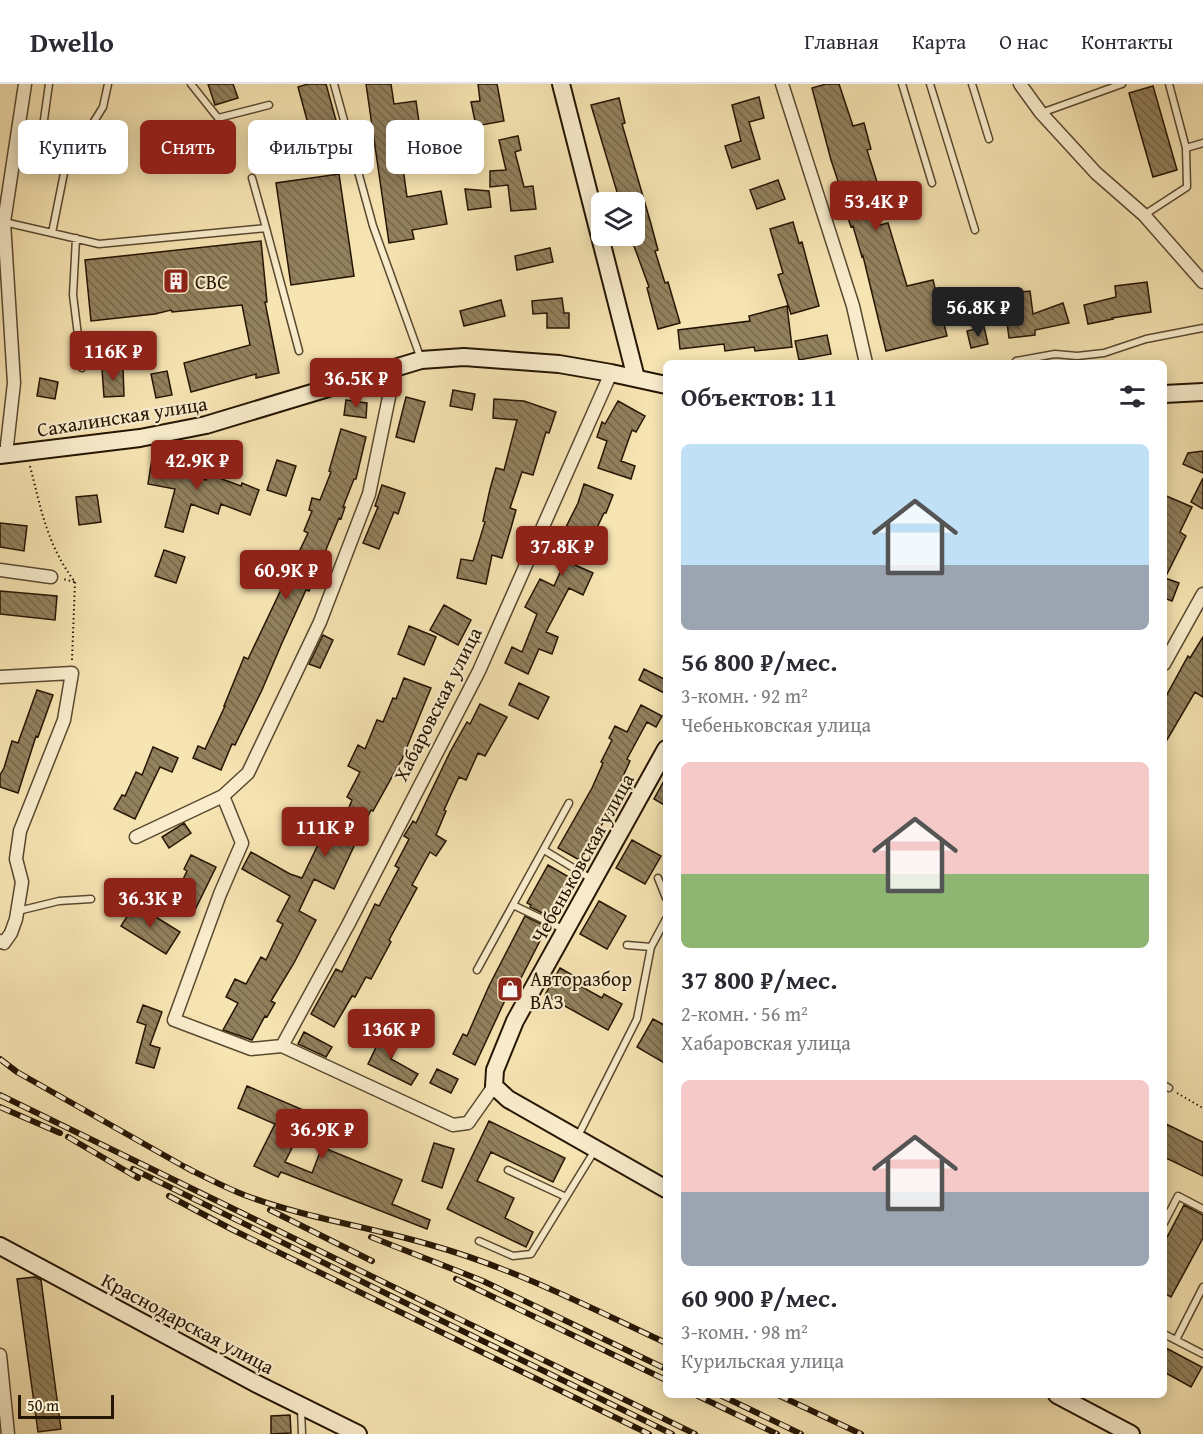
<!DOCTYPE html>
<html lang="ru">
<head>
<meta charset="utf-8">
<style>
  body { margin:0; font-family:"Gentium Book Plus",serif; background:#f2f2f3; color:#2b2b33; height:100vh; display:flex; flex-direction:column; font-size:22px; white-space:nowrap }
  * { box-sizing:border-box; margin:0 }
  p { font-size:20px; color:#7c7c81 }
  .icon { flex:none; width:33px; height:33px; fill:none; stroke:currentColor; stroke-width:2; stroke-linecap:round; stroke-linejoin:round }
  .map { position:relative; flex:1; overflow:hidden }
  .sheet { position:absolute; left:663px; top:276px; width:504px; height:1038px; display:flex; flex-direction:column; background:#fff; border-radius:9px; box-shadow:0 3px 15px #0003 }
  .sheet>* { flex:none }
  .top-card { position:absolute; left:18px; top:36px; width:555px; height:54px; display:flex; gap:12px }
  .tools { position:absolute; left:591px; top:108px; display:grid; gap:12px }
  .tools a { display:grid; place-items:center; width:54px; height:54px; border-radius:9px; background:#fff; box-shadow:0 3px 15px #0003; font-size:30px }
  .scale { position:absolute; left:18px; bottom:15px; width:96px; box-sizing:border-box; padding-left:6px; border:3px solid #251503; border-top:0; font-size:16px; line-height:21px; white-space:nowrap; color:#251503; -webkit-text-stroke:4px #f9edcd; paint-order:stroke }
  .price { position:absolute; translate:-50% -51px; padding:0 14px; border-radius:6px; background:#8f2418; color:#fff; font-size:20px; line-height:39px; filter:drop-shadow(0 2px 3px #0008) }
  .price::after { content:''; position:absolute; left:50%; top:36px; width:18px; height:14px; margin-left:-9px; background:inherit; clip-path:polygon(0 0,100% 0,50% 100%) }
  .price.on { background:#222; color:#fff }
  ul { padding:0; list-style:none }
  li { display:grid; align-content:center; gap:12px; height:318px; padding:0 18px }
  li span { display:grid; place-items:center; height:186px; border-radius:9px; color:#555 }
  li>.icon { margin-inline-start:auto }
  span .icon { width:108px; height:108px; fill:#fffc; stroke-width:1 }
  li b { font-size:26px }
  h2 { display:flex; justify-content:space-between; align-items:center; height:72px; padding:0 18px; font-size:26px }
  .tag { padding:0 21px; border-radius:9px; background:#fff; box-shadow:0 3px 15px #0003; font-size:21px; line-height:54px }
  .tag.on { background:#8f2418; color:#fff }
  header { display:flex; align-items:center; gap:36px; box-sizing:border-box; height:84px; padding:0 30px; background:#fff; border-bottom:2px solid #e1e1e2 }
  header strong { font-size:28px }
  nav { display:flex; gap:33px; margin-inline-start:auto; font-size:21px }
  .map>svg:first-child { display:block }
</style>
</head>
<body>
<header>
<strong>Dwello</strong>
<nav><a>Главная</a><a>Карта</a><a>О нас</a><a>Контакты</a></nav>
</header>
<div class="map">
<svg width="1203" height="1350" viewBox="0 0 1203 1350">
  <defs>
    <pattern id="building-back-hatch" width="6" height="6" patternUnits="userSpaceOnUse" patternTransform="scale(1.5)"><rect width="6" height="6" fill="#92815e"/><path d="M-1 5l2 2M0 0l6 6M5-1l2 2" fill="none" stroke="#77684b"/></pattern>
  </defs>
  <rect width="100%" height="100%" fill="#f6e4b2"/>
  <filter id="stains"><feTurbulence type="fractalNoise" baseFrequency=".00333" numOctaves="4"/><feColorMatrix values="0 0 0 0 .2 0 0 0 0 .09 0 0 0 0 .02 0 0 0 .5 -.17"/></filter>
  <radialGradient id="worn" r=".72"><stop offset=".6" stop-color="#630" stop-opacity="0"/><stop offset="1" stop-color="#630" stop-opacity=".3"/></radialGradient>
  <path fill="url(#building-back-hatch)" stroke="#251503" stroke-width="1.5" d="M208,0H233L238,14L215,21Z
    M308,0H326L343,62L316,69L298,3Z
    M366,0H391L394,20L416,17L420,45L398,48L407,113L441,107L447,140L412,146L414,155L389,159Z
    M478,0H497L504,37L476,42L471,18L480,17Z
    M826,0H839L853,42L864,39L871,65L867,66L877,98L864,102L876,142L888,139L907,202L933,196L947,252L886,267L863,172L862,173L853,142L851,143L844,122L846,121L831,76L812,4Z
    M1153,2L1177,86L1153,93L1129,9Z
    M759,13L764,34L749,38L760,75L732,84L725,62L741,57L732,21Z
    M619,14L625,39L622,40L651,140L658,166L655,167L665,199L668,198L680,239L658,245L647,204L649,203L634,162V118H620L591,21Z
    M518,52L521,66L515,68L524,103L533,102L536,125L511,127L508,101L490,103V87L506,86L499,56Z
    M339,90L354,192L291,201L276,99Z
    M778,96L785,115L757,125L750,106Z
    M465,105L489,107L491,123L468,126Z
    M793,138L799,159L802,158L819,222L791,230L778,191L783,189L770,145Z
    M261,157L267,218H265L279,289L256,294V290L191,308L184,279L250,261L242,221L172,228L171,226L155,230L91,237L85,176Z
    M550,164L553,178L517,186L515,172Z
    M1147,198L1151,228L1112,234L1113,235L1088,240L1084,221L1116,213L1115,202Z
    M1030,207L1033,230L1063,219L1069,239L1035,246V251L1009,254L1006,231L977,237L972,218L1004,214L1003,210Z
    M562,214L564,229H569V244H547V229L533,230L532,217Z
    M501,216L505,232L464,242L460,227Z
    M787,222L792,263L755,267L754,263L725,267L724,260L680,265L678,246L750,237L749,232Z
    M984,243L988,260L971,264L967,247Z
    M827,251L831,270L799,276L795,257Z
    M123,284L124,312L104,313L102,285Z
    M167,287L172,311L156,314L151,290Z
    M40,294L58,298L55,315L37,312Z
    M453,306L475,310L472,326L450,322Z
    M406,313L425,318L414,358L396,353Z
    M494,315L524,317L556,328L549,349L546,348L533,391L522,388L510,424L516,426L511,444L502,474L492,471L486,500L457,494L461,475L473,477L485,438L483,437L490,405L496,384L504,386L517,336L493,334Z
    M346,316L367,319L366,334L344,331Z
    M618,317L645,332L636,348L632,346L621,377L635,382L631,395L598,384L607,357L597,353L602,338L605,340Z
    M341,345L366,353L356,395H354L343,423H345L341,435L339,434L309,507L306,506L282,559L262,606L235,661L232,660L221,686L193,674L198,662L205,665L225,622H224L244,573L248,575L308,449L304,447L312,427L309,426L312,414L320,416L331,388L329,387Z
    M157,361L170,364L167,385L206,396L208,390L241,402L242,399L259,406L250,431L221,420L218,430L191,420L183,448L165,443L175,405L148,400L154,362Z
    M1203,367V389L1183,380L1188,369Z
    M277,376L296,382L286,412L267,406Z
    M1203,394V425L1191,418Z
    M584,400L613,411L606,429H604L591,456L586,454L575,481L593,489L583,511L569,504L546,548L558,553L552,570L539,565L528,590L505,579L512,563L522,568L537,530L525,523L540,495L554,502L567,473L554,467L578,419Z
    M382,401L405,409L398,430L394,428L379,465L363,459L378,423L375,422Z
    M97,411L101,438L79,441L76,413Z
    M1164,411L1192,423L1180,448L1186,452L1165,494L1179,499L1172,517L1164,514Z
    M0,439L27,442L24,467L0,463Z
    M164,466L185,473L176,499L155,492Z
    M0,507L57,512L55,536L0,530Z
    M444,521L471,536L458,561L430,546Z
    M409,542L436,553L424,581L398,570Z
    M323,551L333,556L320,584L309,580Z
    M1203,553V613L1195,608L1164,661V616L1188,572L1190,574Z
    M644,585L666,596V610L639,596Z
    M404,594L431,604L402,675L373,727L371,726L334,805L314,795L299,827L316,836L294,879L271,917L275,919L267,933L265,932L252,956L223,946L238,919L226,913L235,895L246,900L261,873L266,876L283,840L277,837L290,812L242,785L251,768L290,790L302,794L326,744L338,750L352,716L347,713L360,688L348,682L358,661L365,665L377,636L383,638L393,614L396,615Z
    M519,599L549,613L538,635L509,621Z
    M37,606L53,611L38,653L36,652L18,709L0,703V691L4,684L12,657L18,659Z
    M480,620L507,633L485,672L478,669L466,696L459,693L444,726L446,727L436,751L446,757L436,772L430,768L412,801L417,804L389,856L391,858L371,895L366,893L355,913L352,912L334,943L311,930L336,885L342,888L375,820L379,822L399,784L395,782L409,755L404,752L413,737L416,739L450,668L467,638L470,640Z
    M641,621L662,632L656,643L647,638L627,675L630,677L608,725L610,726L581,777L558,764L592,704L603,679L601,678L612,656L609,654L615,642L627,648Z
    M153,663L178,674L172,688L160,683L135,735L114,725L122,711L125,712L136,688L142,691Z
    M666,693V722L654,715Z
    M184,739L191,749L169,764L162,753Z
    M632,756L661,772L645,800L616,784Z
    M191,771L216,783L193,830L171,820L187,787L184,785Z
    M548,781L574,796L552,834L530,823L531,821L527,819Z
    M599,817L626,832L607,865L580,850Z
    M135,820L180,848L166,870L121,842Z
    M525,832L547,843L520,896L509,913L507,912L475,981L453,970L463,950L467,952L489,902Z
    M560,884L574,892L571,897L602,914L604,910L622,920L608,946L545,911Z
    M143,921L162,928L150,961L160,964L154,984L136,979L146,941L137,938Z
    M653,935L666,942V980L637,963Z
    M384,947L400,955L391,975L418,990L411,1001L368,980Z
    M304,948L332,963L326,973L298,960Z
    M437,985L458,995L451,1009L430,999Z
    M247,1002L310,1029L301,1051L299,1050L285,1078L312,1089L322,1063L402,1096L392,1120L430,1136L427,1145L281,1088L278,1093L254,1082L275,1040L238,1024Z
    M489,1037L565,1074L553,1098L491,1068L477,1097L514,1114L505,1134L533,1148L526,1163L447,1125Z
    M1164,1039L1203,1058V1092L1164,1073Z
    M434,1059L454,1065L442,1104L422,1097Z
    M1184,1121L1203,1131V1154L1171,1213L1164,1209V1159Z
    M35,1193L41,1196L61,1345L38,1348L17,1195Z
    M1164,1263L1202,1283L1191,1303L1164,1288Z
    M290,1331L291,1349L271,1350V1332Z"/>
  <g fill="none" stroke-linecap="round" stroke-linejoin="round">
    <defs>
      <path id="lane" d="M49,0L41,57L65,84
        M191,0L218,34L269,21
        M334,0L373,142L421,275
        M902,0L932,99
        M930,0L975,146
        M972,0L989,55
        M1169,0L1186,64
        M1041,29L1122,0
        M252,94L266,144
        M1144,131L1187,103L1186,64L1203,59
        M4,138L52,149L65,84L103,23L108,0
        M52,149L99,160L266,144L299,267
        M76,154L73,211L82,284
        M1016,277L1055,270L1077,272L1104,269L1146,255L1203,244
        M544,766L593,796
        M658,794L666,814
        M513,821L565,846
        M18,827L59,817L91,815
        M627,861L651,863
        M477,886L569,719
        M1164,1001L1169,1004
        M577,1054L637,935L651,863L666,835
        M508,1086L566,1113
        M1164,1139L1178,1112L1203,1125
        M479,1157L513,1172L531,1170L595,1066
        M1164,1250L1203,1270
        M1176,1256L1203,1203
        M301,1325L302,1350"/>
      <path id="street" d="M782,0L853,222L866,279
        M1020,0L1041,29L1096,89L1144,131L1203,198
        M6,370L14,299L4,138L25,0
        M0,486L51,493
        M1164,580L1203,510
        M0,593L72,589L64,636L20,747L16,775L22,798L16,835L11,849L4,859L0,857
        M223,712L242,759L220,810L174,936L251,965L282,962
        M136,753L223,712L248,689L320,538L369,410L395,284
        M282,962L348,841L479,587L611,289
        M282,962L453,1041L468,1039L494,1002
        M0,1271L8,1350"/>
      <path id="secondary" d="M561,0L636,294
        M1164,310L1203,308
        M0,371L140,354L206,341L421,276L464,273L559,280L611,289L666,301
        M666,665L515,937L495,986L494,1002L508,1015L666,1105
        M0,1162L255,1299L358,1350
        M1057,1311L1131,1350"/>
    </defs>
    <use href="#lane" stroke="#59492f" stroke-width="9"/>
    <use href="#street" stroke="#59492f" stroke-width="15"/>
    <use href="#secondary" stroke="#251503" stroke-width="20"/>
    <path stroke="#251503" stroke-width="2" stroke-dasharray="1.5 3" stroke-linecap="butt" d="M30,382C41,425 47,461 75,498L63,495
      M72,576L75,498
      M1177,1009L1203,1024"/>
    <use href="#lane" stroke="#f9edcd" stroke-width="6"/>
    <use href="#street" stroke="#f9edcd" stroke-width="12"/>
    <use href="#secondary" stroke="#f9edcd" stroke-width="16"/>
    <defs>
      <path id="rail" d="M0,975L17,988L192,1087
        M0,1011L695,1350
        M0,1023L60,1049
        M68,1053L138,1094
        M185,1083C205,1093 226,1104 247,1112C306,1134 370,1143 431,1161C513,1184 589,1223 666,1259
        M133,1085L672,1350
        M169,1112L231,1145L649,1350
        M270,1126L372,1177
        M371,1153L483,1197L666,1285
        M456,1195L666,1296
        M696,1311L777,1350
        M720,1311L801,1350
        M778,1311L861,1350"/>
    </defs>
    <use href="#rail" stroke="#251503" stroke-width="6"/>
    <use href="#rail" stroke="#f9edcd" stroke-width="4" stroke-dasharray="11" stroke-linecap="butt"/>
  </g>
  <defs>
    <symbol id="building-square" viewBox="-11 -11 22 22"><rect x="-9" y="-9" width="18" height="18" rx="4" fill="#8f2418" stroke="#f9edcd"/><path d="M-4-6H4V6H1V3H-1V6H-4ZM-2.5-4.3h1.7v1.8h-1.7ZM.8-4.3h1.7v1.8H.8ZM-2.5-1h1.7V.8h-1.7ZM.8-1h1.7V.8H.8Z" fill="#fff"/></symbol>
    <symbol id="shop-square" viewBox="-11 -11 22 22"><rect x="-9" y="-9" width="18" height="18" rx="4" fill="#8f2418" stroke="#f9edcd"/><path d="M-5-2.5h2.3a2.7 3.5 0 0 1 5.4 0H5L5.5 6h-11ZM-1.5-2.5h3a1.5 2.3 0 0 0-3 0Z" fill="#fff"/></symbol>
  </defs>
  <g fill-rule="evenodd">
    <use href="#building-square" x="161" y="182" width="30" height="30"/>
    <use href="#shop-square" x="495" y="890" width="30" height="30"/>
  </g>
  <g text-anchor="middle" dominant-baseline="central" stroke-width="4.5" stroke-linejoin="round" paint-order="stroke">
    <g font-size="20" fill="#251503" stroke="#f9edcd" text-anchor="start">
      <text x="195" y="197">СВС</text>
      <text x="530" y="894">Авторазбор<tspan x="530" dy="23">ВАЗ</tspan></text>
    </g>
    <g font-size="20" fill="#251503" stroke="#f9edcd">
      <text transform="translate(122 332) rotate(-9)">Сахалинская улица</text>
      <text transform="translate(437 620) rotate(-63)">Хабаровская улица</text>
      <text transform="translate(582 774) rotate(-61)">Чебеньковская улица</text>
      <text transform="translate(188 1239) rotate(28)">Краснодарская улица</text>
    </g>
  </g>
  <rect width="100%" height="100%" filter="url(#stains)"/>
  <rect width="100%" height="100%" fill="url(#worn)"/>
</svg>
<div class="tools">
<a><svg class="icon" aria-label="layers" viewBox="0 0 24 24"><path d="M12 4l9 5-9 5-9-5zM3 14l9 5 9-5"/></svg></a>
</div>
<div class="scale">50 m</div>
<b class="price" style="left:876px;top:148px">53.4K ₽</b>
<b class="price on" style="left:978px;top:254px">56.8K ₽</b>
<b class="price" style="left:113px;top:298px">116K ₽</b>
<b class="price" style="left:356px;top:325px">36.5K ₽</b>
<b class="price" style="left:197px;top:407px">42.9K ₽</b>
<b class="price" style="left:562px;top:493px">37.8K ₽</b>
<b class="price" style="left:286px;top:517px">60.9K ₽</b>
<b class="price" style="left:325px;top:774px">111K ₽</b>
<b class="price" style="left:150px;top:845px">36.3K ₽</b>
<b class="price" style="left:391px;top:976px">136K ₽</b>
<b class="price" style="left:322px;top:1076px">36.9K ₽</b>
<div class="top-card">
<a class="tag">Купить</a>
<a class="tag on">Снять</a>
<a class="tag">Фильтры</a>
<a class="tag">Новое</a>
</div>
<section class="sheet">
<h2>Объектов: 11<svg class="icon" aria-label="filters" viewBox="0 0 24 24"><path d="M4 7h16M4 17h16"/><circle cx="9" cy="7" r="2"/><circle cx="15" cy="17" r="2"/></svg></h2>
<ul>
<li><span style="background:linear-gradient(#bfe0f5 65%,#9aa5b1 0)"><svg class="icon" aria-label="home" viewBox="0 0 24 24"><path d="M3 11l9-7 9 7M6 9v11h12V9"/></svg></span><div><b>56 800 ₽/мес.</b><p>3-комн. · 92 m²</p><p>Чебеньковская улица</p></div></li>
<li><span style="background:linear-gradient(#f6c9c9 60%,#8fb573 0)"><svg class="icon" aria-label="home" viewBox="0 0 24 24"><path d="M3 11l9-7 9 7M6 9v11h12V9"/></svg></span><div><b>37 800 ₽/мес.</b><p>2-комн. · 56 m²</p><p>Хабаровская улица</p></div></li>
<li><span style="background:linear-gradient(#f6c9c9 60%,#9aa5b1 0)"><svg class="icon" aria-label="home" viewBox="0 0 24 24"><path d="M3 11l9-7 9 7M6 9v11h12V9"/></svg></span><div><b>60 900 ₽/мес.</b><p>3-комн. · 98 m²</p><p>Курильская улица</p></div></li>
</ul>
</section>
</div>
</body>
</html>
